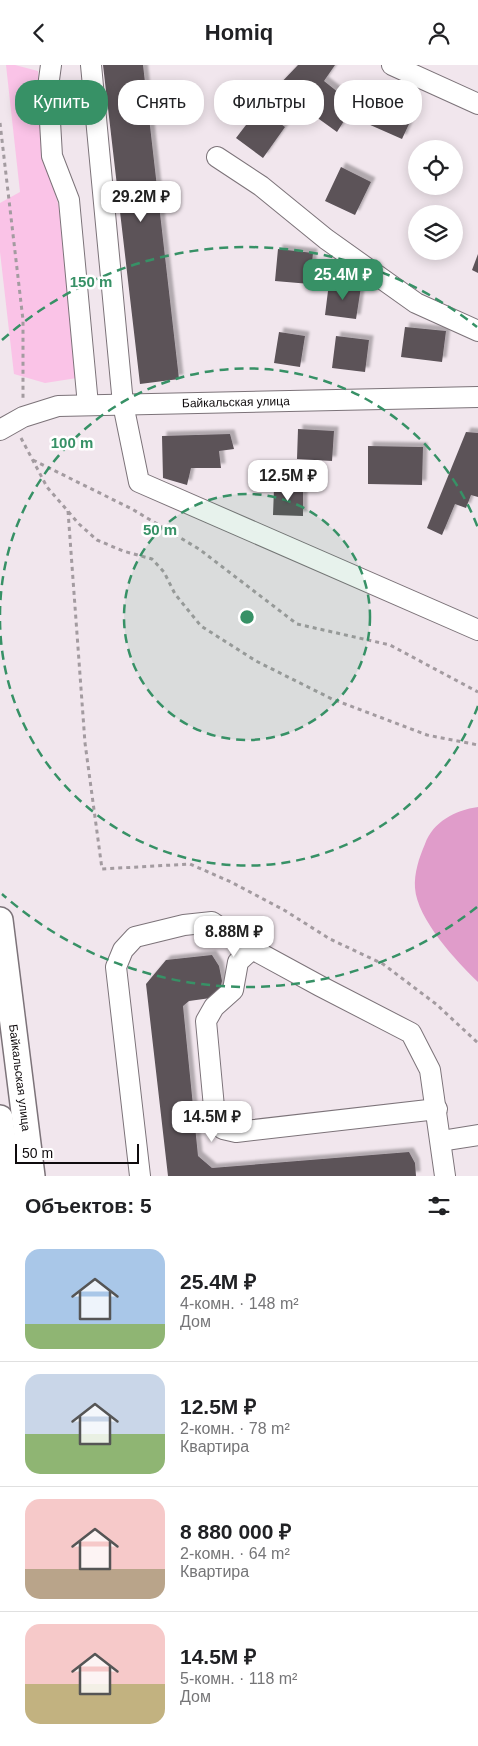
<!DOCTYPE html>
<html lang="ru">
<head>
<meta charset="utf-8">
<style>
  body { margin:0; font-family:Arial,sans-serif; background:#f2f2f2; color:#202124; height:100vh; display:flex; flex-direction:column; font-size:19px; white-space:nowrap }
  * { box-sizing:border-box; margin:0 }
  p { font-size:16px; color:#757577 }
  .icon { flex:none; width:28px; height:28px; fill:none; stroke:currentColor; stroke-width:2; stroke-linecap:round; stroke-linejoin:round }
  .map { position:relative; height:1111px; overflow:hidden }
  .side { display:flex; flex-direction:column; background:#fff; flex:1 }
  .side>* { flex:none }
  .hud { position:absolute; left:15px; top:15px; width:449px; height:45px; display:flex; gap:10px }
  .controls { position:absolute; left:408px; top:75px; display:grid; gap:10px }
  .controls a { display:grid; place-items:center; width:55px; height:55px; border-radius:50%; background:#fff; box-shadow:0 2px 12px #0003; font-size:25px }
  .scale { position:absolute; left:15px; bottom:12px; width:124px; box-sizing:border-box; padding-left:5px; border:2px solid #0f0b0d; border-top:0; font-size:14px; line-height:18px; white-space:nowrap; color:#0f0b0d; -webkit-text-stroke:4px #fff; paint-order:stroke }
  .price { position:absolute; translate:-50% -42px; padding:0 11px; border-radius:10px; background:#fff; color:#222; font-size:16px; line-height:32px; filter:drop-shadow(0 1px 2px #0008) }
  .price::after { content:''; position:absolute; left:50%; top:30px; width:15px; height:11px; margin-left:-8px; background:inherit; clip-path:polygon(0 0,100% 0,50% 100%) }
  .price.selected { background:#379166; color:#fff }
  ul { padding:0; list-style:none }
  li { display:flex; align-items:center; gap:15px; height:125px; padding:0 25px }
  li+li { border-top:1px solid #e0e0e0 }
  li span { display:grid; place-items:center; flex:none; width:140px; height:100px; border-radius:15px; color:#555 }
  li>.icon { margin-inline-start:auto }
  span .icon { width:60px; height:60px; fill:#fffc; stroke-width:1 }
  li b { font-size:21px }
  h2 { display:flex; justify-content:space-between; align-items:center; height:60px; padding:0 25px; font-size:21px }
  .chip { padding:0 18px; border-radius:20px; background:#fff; box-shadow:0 2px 12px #0003; font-size:18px; line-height:45px }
  .chip.selected { background:#379166; color:#fff }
  header { display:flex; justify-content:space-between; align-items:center; height:65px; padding:0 25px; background:#fff; font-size:22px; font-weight:600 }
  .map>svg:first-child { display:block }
</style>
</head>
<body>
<header><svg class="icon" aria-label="back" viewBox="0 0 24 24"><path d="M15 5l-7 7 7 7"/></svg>Homiq<svg class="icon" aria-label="person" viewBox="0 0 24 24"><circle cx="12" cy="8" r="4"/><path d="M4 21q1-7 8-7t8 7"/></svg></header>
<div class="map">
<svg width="478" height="1111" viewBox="0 0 478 1111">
  <defs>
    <filter id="shadow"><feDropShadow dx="4.5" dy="-4.5" stdDeviation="1" flood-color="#0004"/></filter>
  </defs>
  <rect width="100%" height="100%" fill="#f1e6ed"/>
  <path fill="#fac3e7" d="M6,0H15L38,6L47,100L59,142L77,313L45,318L14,309L0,187V138L20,127Z"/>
  <path fill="#e09cca" d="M478,742V917C457,897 417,854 415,823C414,808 419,793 425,779C433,757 455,745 478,742Z"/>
  <path fill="#5b5258" filter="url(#shadow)" d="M103,0H143L179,314L140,319Z
    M298,0H335L324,16L354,40L337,67L276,23Z
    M382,29L416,44L402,74L368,59Z
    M259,43L285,62L263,93L236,73Z
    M341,102L371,117L355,150L325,136Z
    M278,184L313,188L310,219L275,216Z
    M478,189V208L472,205Z
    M329,218L361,222L356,254L325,250Z
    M405,262L446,266L442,297L401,292Z
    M279,267L305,271L300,302L274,298Z
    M336,271L369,275L365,307L332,303Z
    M298,364L334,366L332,396L297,394Z
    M466,367L478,368V432L471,430L466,443L455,439L442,470L427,463Z
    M230,369L234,384L219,386L221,403H191L187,420L163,413L162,371Z
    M368,381L423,382L422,420L368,419Z
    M274,423L303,424V451L273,450Z
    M212,890L219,901L222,916L218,932L189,936L183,941L198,1091L212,1103L409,1087L415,1098L416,1111H168L146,919L166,895Z"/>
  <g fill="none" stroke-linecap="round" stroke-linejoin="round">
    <defs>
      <g id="minor">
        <path d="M51,0L48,22L52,91L69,135L88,340"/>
        <path d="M91,0L123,339L139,417L478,565"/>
        <path d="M392,0L478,39"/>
        <path d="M217,92L261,121L326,174L416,238L478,266"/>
        <path id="s1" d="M0,365L23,352L58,341L478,332"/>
        <path d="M252,884L238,897L233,925L214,942L206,956L215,1053L223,1064L236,1067L437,1044"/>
        <path d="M441,1076L478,1070"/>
        <path d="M140,1111L116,902L123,885L135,872L184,860L212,857L252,884L320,921L411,968L430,1005L445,1111"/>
      </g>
      <g id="major">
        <path id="s2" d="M0,855L32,1111"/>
        <path d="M0,1053L8,1111"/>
      </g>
    </defs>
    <use href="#minor" stroke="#7c7379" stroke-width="22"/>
    <use href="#major" stroke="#7c7379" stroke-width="28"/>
    <path stroke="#a39ba0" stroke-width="3" stroke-dasharray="4 4" stroke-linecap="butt" d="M0,58L23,255V334
      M21,373L47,422L79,459L97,475L123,486L152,494L164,507L175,529L201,561L256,596L332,634L427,670L478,680
      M33,395L132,444L199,484L297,559L390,580L478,627
      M68,446L85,678L102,804L190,799L231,817L284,845L330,874L383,899L436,939L478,978"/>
    <use href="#minor" stroke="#fff" stroke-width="20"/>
    <use href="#major" stroke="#fff" stroke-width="25"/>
  </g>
  <circle cx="247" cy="552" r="123" fill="#379166" fill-opacity=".12"/>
  <g fill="none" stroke="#379166" stroke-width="2.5" stroke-dasharray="9 6">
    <circle cx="247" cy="552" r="123"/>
    <path d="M478 641A247 247 0 0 1 0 554M0 550A247 247 0 0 1 478 463"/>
    <path d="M477 842A370 370 0 0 1 2 829M2 275A370 370 0 0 1 477 262"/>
  </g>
  <g text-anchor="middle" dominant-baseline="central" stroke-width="5" stroke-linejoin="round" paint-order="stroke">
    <g font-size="12" fill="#0f0b0d" stroke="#fff">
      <text stroke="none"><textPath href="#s1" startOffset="241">Байкальская улица</textPath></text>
      <text stroke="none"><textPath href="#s2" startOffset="159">Байкальская улица</textPath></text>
    </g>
  </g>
  <circle cx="247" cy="552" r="8" fill="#379166" stroke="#fff" stroke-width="2.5"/>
  <g font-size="15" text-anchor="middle" font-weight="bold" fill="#379166" stroke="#fff" stroke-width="5" stroke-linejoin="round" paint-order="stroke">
    <text x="91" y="222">150 m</text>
    <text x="72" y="383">100 m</text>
    <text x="160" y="470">50 m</text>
  </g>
</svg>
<div class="controls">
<a><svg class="icon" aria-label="locate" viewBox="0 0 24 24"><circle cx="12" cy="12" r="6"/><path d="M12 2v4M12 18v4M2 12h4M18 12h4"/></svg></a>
<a><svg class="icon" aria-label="layers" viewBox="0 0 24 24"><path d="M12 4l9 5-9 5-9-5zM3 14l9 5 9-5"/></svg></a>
</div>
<div class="scale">50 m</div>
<b class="price" style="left:141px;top:158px">29.2M ₽</b>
<b class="price selected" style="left:343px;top:236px">25.4M ₽</b>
<b class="price" style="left:288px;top:437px">12.5M ₽</b>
<b class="price" style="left:234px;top:893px">8.88M ₽</b>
<b class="price" style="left:212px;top:1078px">14.5M ₽</b>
<div class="hud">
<a class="chip selected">Купить</a>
<a class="chip">Снять</a>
<a class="chip">Фильтры</a>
<a class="chip">Новое</a>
</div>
</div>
<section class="side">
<h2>Объектов: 5<svg class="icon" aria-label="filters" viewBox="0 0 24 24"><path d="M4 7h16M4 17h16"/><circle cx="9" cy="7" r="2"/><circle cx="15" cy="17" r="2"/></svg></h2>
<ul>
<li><span style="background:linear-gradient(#a9c7e8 75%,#8fb573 0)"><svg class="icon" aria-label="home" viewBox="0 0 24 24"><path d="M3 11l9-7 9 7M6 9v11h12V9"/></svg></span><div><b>25.4M ₽</b><p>4-комн. · 148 m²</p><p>Дом</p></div></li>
<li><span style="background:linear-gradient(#c9d6e8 60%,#8fb573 0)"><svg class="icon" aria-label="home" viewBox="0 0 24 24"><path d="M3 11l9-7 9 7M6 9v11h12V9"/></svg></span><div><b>12.5M ₽</b><p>2-комн. · 78 m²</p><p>Квартира</p></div></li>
<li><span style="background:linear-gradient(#f6c9c9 70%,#b9a48a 0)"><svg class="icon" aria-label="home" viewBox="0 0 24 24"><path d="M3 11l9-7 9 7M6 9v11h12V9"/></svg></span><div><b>8 880 000 ₽</b><p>2-комн. · 64 m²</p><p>Квартира</p></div></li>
<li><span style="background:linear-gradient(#f6c9c9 60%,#c2b280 0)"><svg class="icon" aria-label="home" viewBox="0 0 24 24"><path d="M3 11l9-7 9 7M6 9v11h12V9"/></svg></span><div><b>14.5M ₽</b><p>5-комн. · 118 m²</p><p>Дом</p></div></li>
</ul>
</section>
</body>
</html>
